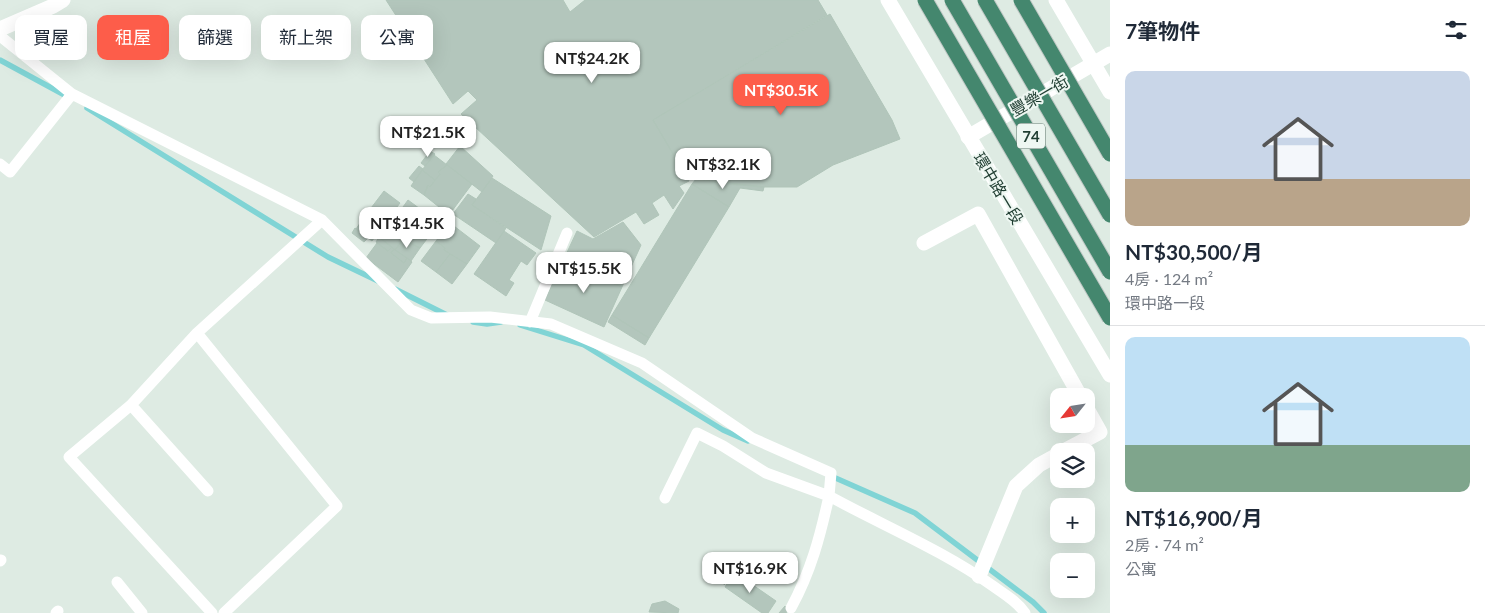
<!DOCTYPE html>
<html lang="zh-TW">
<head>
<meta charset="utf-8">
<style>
  body { margin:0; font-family:Lato,"Noto Sans TC",sans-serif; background:#f2f2f3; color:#1f2937; height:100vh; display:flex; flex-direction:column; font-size:19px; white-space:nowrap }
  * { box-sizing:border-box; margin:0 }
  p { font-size:16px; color:#747a83 }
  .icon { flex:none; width:28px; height:28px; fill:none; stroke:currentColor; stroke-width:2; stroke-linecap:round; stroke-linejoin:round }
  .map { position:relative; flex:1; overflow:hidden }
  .panel { display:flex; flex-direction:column; background:#fff; width:375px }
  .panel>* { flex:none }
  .guide { position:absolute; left:15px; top:15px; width:475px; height:45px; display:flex; gap:10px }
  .needle { width:32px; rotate:240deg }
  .fabs { position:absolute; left:1050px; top:388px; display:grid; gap:10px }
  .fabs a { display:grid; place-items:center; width:45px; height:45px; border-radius:10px; background:#fff; box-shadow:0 5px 20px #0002; font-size:25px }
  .price { position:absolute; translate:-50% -42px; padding:0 11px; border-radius:10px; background:#fff; color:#222; font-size:16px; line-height:32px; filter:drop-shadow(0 1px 2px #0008) }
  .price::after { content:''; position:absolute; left:50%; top:30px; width:15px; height:11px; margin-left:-8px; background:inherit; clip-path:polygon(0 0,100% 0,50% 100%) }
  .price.on { background:#fd5d4a; color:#fff }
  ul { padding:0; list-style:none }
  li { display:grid; align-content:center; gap:10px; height:265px; padding:0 15px }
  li+li { border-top:1px solid #e0e1e3 }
  li span { display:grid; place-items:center; height:155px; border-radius:10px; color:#555 }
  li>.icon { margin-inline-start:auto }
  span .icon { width:90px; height:90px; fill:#fffc; stroke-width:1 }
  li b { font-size:21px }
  h2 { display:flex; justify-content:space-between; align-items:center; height:60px; padding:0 15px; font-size:21px }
  .pill { padding:0 18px; border-radius:10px; background:#fff; box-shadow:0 5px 20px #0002; font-size:18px; line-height:45px }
  .pill.on { background:#fd5d4a; color:#fff }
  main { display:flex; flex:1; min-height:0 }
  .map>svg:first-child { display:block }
</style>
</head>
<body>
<main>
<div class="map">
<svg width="1110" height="613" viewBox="0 0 1110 613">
  <rect width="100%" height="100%" fill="#deebe3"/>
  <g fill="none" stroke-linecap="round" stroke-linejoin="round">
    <path stroke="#80d4d5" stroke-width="5.5" d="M0,60L70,98
      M87,108L328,257L378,281
      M395,289L447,315
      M473,322L487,324L501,322
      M520,325L584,345L723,430L748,441
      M831,476L915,513L1033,602L1044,613"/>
  </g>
  <path fill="#b3c6bc" stroke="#b0c5b9" d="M386,0H563L570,12L585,0H818L827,15L653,120L689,181L679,186L684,193L673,209L664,195L652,203L659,215L644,224L636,212L594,237L461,114L477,100L468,91L453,104Z
    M830,14L892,120L900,139L833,165L797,187H762L721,183L692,177L688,179L653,120Z
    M460,146L493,176L482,192L446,164Z
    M430,151L435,154L425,166L421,163Z
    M434,155L447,165L438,172L440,174L435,180L422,170Z
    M447,165L472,184L449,215L424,195L428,185L430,187L440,174L438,172Z
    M419,166L423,169L414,182L409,178Z
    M422,170L435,180L430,187L428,185L424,195L411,186Z
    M492,178L551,216L541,250L472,205Z
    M696,179L764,187L763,191L740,188L729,207L692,184Z
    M692,184L729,207L649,338L612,315Z
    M384,191L400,203L381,228L374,223L373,225L365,216Z
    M468,194L476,199L472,205L506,228L496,243L453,214Z
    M408,200L439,223L420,248L410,243L412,241L399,232L397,234L390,225Z
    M365,216L373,225L374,223L381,228L372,241L356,229Z
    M623,222L641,245L622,287L563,261L577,231L593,239Z
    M450,223L480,246L467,264L444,250L445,248L436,241Z
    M390,225L397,234L399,232L405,237L395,250L380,238Z
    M355,228L368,238L364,242L352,233Z
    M504,231L536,253L527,265L521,261L509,280L514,283L506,296L474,274Z
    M379,237L392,247L388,251L376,242Z
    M405,237L412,241L410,243L420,248L411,261L395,250Z
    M436,241L445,248L444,250L450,254L436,272L421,261Z
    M377,243L388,251L392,247L394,249L391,253L404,263L407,258L412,262L398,282L366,258Z
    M394,249L407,258L404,263L391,253Z
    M450,254L467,264L452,284L436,272Z
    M563,261L622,287L604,327L545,300Z
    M612,315L649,338L645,345L608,322Z
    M731,569L735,572L724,585Z
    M734,572L776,601L768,613H762L725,587Z
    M665,601L679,609L678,613L649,612L652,604Z
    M785,606L788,610L786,613H779Z"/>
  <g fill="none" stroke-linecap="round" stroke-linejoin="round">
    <path stroke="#fff" stroke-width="11" d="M0,36L72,94L322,220L411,310L431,318L490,317L551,324L642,363L752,438L831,473L829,496C884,526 942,550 993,586C1004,594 1017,601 1025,613
      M0,164L10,172L72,94
      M530,322L567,233
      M197,333L131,405L69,457L212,613
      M131,405L208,491
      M665,498L697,433L723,446L766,473L829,496C820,537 811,571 791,608
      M0,561L1,560
      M117,582L142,613
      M56,613L58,611
      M224,613L337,506L197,333L322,220"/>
    <path stroke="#fff" stroke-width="15" d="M0,29L53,6L63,0
      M968,137L1110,54
      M924,243L978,214L1080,396
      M1064,451L1100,432L1086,407
      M979,576L1016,486L1039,465L1059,454"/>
    <path stroke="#fff" stroke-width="15" d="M888,0L1110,375
      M1056,0L1110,92"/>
    <defs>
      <path id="trunk-bridge" d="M925,0L1110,318
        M952,0L1110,272
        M985,0L1110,215
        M1021,0L1110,154"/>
    </defs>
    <use href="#trunk-bridge" stroke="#c0c8c5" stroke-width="17" stroke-linecap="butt"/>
    <use href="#trunk-bridge" stroke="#44876e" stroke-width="15"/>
  </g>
  <g text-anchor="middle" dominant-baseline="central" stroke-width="4" stroke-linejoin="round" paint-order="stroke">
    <rect fill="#eef7f2" stroke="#5c746a" stroke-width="1" x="1017" y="123.5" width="28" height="25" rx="4"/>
    <g font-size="15" font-weight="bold" fill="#1e3c30">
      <text x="1031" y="136">74</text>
    </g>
    <g font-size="16" fill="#1e3c30" stroke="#eef7f2">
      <text transform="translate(1039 95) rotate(-30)">豐樂一街</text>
      <text transform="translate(999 188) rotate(59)">環中路一段</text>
    </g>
  </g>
</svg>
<div class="fabs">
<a><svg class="needle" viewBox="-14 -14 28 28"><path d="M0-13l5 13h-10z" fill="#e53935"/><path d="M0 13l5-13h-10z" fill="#747a83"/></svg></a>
<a><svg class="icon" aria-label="layers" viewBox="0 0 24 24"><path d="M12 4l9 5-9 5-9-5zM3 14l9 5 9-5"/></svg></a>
<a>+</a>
<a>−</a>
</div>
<b class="price" style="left:592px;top:84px">NT$24.2K</b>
<b class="price on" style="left:781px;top:116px">NT$30.5K</b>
<b class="price" style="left:428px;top:158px">NT$21.5K</b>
<b class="price" style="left:723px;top:190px">NT$32.1K</b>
<b class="price" style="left:407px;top:249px">NT$14.5K</b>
<b class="price" style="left:584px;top:294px">NT$15.5K</b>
<b class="price" style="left:750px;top:594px">NT$16.9K</b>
<div class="guide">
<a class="pill">買屋</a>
<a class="pill on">租屋</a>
<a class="pill">篩選</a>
<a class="pill">新上架</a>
<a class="pill">公寓</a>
</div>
</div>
<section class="panel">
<h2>7筆物件<svg class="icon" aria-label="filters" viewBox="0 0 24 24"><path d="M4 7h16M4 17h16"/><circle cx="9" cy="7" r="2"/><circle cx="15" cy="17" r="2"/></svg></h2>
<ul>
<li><span style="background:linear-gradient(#c9d6e8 70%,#b9a48a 0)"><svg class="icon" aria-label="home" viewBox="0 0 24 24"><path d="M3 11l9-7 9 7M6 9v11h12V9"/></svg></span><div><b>NT$30,500/月</b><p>4房 · 124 m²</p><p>環中路一段</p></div></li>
<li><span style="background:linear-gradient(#bfe0f5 70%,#7fa58c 0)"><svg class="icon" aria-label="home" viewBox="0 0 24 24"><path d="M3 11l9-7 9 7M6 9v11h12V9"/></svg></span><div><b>NT$16,900/月</b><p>2房 · 74 m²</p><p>公寓</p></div></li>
</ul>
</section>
</main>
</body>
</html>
